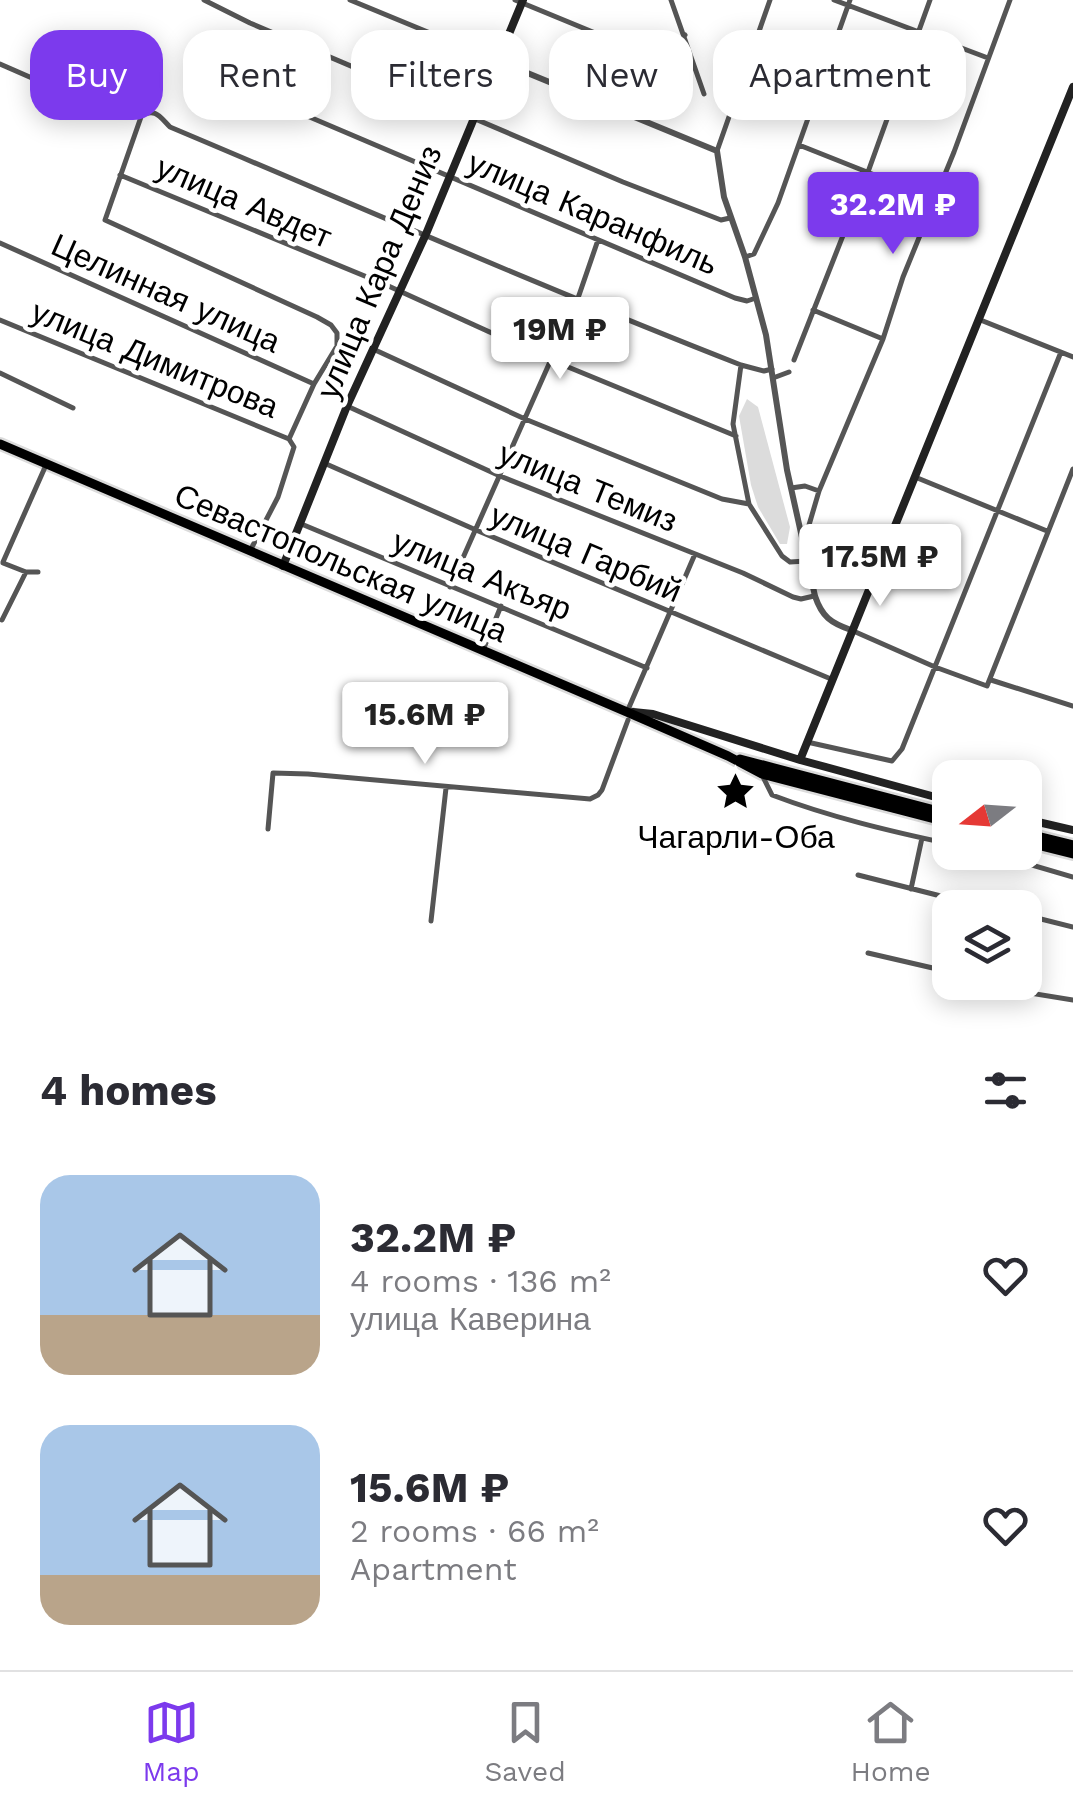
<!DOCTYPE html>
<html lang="en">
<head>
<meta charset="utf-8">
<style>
  body { margin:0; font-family:"Work Sans",sans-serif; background:#f7f7f7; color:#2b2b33; height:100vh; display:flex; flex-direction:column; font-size:38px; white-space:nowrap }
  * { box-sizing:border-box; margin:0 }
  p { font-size:32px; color:#7c7c81 }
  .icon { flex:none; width:55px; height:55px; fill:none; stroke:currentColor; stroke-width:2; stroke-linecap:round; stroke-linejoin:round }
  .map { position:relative; height:1030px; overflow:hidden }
  .panel { display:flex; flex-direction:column; background:#fff; flex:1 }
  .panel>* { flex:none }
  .banner { position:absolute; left:30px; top:30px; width:1015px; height:90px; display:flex; gap:20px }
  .needle { width:65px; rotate:253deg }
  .controls { position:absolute; left:932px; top:760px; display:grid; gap:20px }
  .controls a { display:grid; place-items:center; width:110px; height:110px; border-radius:20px; background:#fff; box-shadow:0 5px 25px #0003; font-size:50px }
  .price { position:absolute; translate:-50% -85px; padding:0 22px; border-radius:10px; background:#fff; color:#222; font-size:32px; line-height:65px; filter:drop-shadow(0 2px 5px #0008) }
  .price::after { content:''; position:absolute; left:50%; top:60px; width:30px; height:22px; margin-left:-15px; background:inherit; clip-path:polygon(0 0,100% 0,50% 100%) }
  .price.on { background:#7c3aed; color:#fff }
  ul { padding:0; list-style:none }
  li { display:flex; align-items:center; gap:30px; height:250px; padding:0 40px }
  li span { display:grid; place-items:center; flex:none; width:280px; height:200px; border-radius:30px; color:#555 }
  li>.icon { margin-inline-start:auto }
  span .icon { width:120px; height:120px; fill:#fffc; stroke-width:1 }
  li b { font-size:42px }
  h2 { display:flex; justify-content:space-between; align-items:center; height:120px; padding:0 40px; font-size:42px }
  .tag { padding:0 35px; border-radius:30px; background:#fff; box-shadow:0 5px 25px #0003; font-size:35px; line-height:90px }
  .tag.on { background:#7c3aed; color:#fff }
  .tab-bar { display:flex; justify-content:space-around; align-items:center; height:140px; border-top:2px solid #e1e1e2; background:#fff; font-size:28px; color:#7c7c81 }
  .tab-bar a { display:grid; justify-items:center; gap:5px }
  .tab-bar .on { color:#7c3aed }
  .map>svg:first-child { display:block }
</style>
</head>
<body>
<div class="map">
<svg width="1073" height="1030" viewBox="0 0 1073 1030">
  <rect width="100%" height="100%" fill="#fff"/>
  <path fill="#dcdcdc" d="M747,399L758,407L790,527L787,544H780L758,507L751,485L739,416Z"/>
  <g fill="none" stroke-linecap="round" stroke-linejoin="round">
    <defs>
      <path id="primary" d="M0,444L627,712L728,756L762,774L950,823
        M740,759L950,814
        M1025,833L1073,845
        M1025,842L1073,854"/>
    </defs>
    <use href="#primary" stroke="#dbdbdb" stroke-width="14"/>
    <path stroke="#555" stroke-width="5" d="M204,0L250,23L623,182L721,220L730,218
      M350,0L498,61
      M515,0L651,56H658L685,35
      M671,0L704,94
      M834,0L988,58
      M0,64L112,113L122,110L140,116C156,108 159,116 170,127C360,207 549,290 741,365L764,371L772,369
      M192,67L735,298L747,301L756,298
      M141,117L105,220L317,317L331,325L337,333V346L314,384L289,439
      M799,145L935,199
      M717,151L770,0
      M120,175L384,284L551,360L736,436
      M0,243L314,384
      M745,257L754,254L778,203L850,0
      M813,310L883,339
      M978,319L1073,357
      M0,320L289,439L294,447L278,497L250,551
      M373,349L525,419L722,499L749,504
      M794,360L868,172L930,0
      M741,365L733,424L749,504L782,556L790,562L806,561
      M0,373L73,408
      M773,378L789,372
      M347,406L500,476L743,573L793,597L801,599L814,596
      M324,463L476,530L831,679
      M915,477L1047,531
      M791,488L805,486L819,491
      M299,523L647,668
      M809,525L819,491L883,339L903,277L954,152L1010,0
      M3,562L46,465
      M3,563L26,572H38
      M450,587L577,301L598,240
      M2,620L26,572
      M851,630L935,667L987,686L1073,469
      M483,650L501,606
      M991,680L1073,706
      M627,712L695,554
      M807,742L892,761L902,749L1061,352
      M762,775L772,795C830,817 889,831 950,844
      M268,829L273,773L308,774L590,799L598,795L602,790L628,720
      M987,852L1073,877
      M858,875L988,908
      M911,889L922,838
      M1025,915L1073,927
      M431,921L446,788
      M868,953L950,972
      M991,982L1011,990L1073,1000"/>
    <path stroke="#555" stroke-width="6" d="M498,61L717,151L724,197L745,257L766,335L787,470L815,596C822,617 831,623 851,630"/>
    <path stroke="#222" stroke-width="8" d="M283,566L347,406L426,234L523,0
      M633,712L653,714L800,760L1073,87
      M800,760L950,801
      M1025,819L1073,830"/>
    <use href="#primary" stroke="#000" stroke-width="9"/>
  </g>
  <defs>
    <symbol id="sight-bare" viewBox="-9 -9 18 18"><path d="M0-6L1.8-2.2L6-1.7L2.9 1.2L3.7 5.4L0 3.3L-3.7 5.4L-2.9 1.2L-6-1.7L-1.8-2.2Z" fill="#000" stroke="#fff" stroke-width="2.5" paint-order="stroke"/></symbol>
  </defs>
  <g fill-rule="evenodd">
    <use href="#sight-bare" x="708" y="764" width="55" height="55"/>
  </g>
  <g text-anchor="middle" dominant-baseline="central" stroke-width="9" stroke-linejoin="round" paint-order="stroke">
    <g font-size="32" fill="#000" stroke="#fff">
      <text transform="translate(244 202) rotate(23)">улица Авдет</text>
      <text transform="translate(593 213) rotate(23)">улица Каранфиль</text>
      <text transform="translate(379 272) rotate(-67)">улица Кара Дениз</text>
      <text transform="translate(166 293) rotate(24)">Целинная улица</text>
      <text transform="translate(155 359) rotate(22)">улица Димитрова</text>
      <text transform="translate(588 487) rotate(22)">улица Темиз</text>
      <text transform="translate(586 553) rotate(23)">улица Гарбий</text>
      <text transform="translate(341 563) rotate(23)">Севастопольская улица</text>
      <text transform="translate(482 575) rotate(22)">улица Акъяр</text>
    </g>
    <g font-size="32" fill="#000" stroke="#fff">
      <text x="736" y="837">Чагарли-Оба</text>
    </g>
  </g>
</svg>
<div class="controls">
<a><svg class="needle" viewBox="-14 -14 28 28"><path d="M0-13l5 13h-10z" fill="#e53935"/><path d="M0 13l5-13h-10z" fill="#7c7c81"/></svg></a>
<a><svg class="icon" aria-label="layers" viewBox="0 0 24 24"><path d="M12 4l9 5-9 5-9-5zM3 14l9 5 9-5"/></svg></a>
</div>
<b class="price on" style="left:893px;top:257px">32.2M ₽</b>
<b class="price" style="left:560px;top:382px">19M ₽</b>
<b class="price" style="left:880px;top:609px">17.5M ₽</b>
<b class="price" style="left:425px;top:767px">15.6M ₽</b>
<div class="banner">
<a class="tag on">Buy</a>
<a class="tag">Rent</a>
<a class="tag">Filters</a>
<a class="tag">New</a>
<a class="tag">Apartment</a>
</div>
</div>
<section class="panel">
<h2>4 homes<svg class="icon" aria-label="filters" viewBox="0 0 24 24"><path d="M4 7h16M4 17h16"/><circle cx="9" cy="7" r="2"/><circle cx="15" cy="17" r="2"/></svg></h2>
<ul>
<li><span style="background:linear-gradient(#a9c7e8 70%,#b9a48a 0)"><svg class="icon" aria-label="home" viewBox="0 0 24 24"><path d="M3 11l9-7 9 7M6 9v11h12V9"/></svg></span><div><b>32.2M ₽</b><p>4 rooms · 136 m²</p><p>улица Каверина</p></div><svg class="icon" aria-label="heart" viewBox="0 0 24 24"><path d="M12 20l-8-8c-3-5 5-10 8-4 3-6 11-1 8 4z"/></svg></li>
<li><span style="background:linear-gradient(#a9c7e8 75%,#b9a48a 0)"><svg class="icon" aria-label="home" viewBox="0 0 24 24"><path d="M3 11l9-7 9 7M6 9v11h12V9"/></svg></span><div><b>15.6M ₽</b><p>2 rooms · 66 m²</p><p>Apartment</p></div><svg class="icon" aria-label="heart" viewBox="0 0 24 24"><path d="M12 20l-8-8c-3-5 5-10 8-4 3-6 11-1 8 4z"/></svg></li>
</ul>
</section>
<nav class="tab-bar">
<a class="on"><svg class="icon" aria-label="map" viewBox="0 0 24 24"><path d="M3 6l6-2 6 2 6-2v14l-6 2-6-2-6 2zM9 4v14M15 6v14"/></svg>Map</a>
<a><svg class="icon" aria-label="saved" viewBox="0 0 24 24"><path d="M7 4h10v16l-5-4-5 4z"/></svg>Saved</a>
<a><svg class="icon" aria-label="home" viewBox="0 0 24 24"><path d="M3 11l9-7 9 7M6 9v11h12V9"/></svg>Home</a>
</nav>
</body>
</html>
